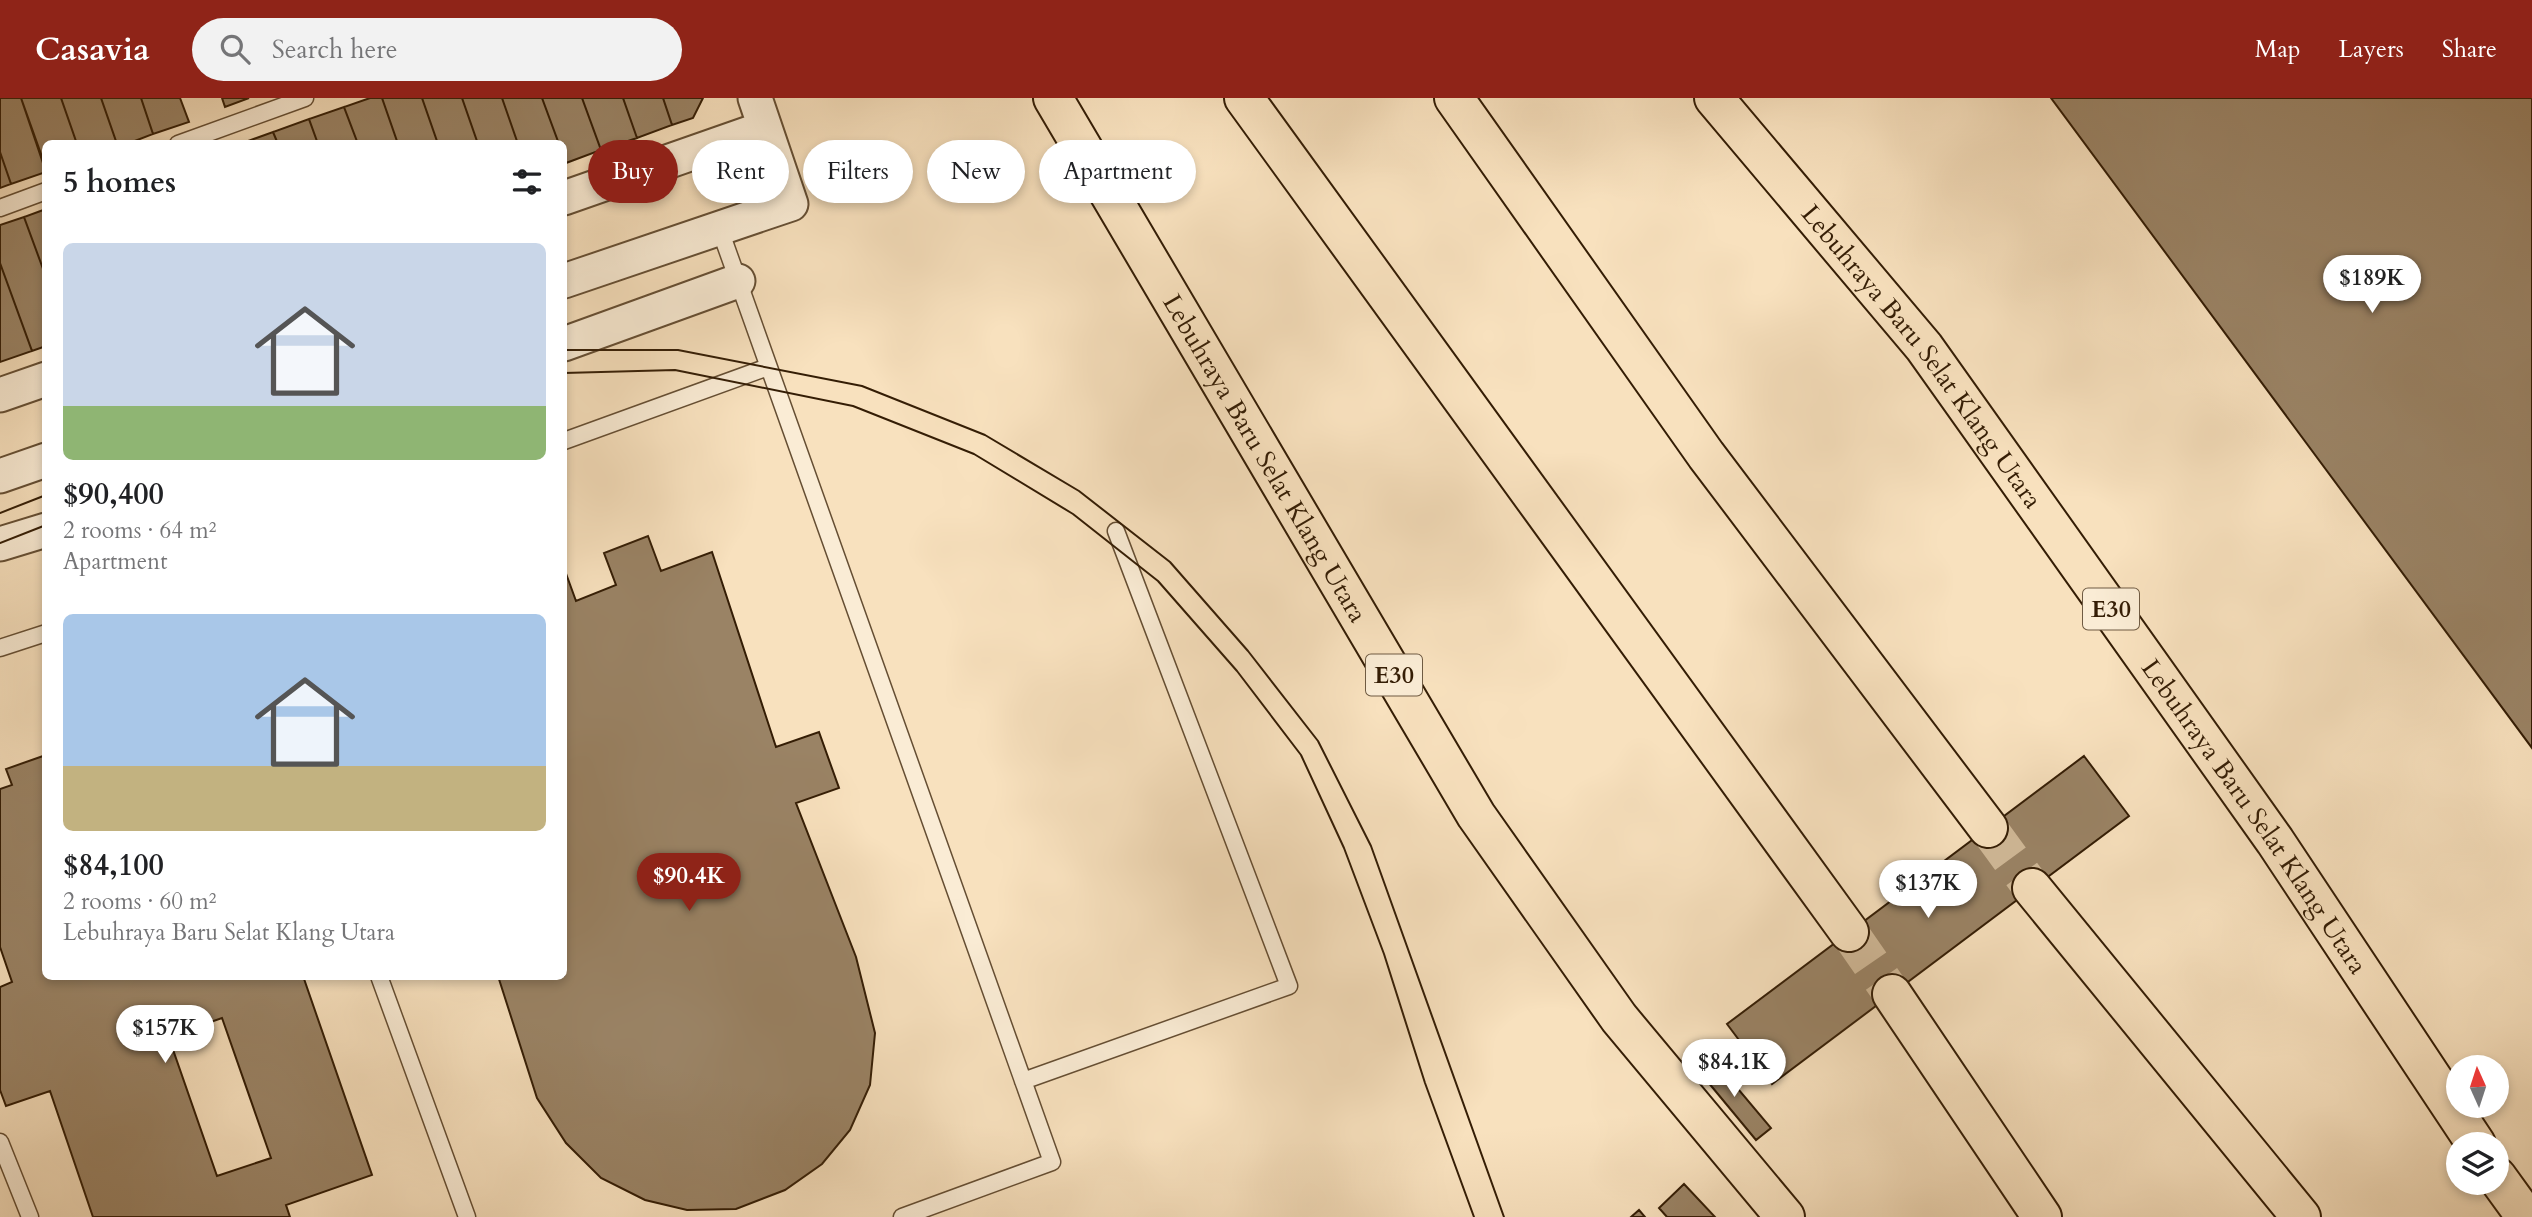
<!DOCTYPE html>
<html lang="en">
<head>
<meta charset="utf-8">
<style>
  body { margin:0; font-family:Cardo,serif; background:#f2f2f2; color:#202124; height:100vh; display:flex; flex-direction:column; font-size:26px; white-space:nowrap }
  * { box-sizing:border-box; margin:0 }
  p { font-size:23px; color:#757577 }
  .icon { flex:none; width:38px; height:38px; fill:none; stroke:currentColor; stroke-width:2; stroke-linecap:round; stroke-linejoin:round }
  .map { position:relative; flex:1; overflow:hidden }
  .details { position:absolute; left:42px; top:42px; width:525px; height:840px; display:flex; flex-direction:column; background:#fff; border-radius:10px; box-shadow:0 4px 10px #0003 }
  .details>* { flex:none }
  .banner { position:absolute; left:588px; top:42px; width:665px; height:63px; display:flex; gap:14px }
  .needle { width:46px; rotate:357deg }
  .fabs { position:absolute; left:2446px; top:957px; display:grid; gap:14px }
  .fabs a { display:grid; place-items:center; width:63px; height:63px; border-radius:50%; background:#fff; box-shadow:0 4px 10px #0003; font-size:35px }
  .price { position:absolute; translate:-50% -60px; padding:0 16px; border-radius:24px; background:#fff; color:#222; font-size:23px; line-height:46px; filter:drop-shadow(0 2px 4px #0008) }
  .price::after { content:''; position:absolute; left:50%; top:42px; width:21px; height:16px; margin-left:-10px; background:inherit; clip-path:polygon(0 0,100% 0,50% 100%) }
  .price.selected { background:#8f2418; color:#fff }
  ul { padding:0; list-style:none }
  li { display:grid; align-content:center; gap:14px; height:371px; padding:0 21px }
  li span { display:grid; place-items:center; height:217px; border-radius:10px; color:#555 }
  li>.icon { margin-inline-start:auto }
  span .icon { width:126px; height:126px; fill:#fffc; stroke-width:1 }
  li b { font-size:30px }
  h2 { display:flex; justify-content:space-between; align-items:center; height:84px; padding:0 21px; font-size:30px }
  .chip { padding:0 24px; border-radius:32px; background:#fff; box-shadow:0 4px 10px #0003; font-size:24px; line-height:63px }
  .chip.selected { background:#8f2418; color:#fff }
  header { display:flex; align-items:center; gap:42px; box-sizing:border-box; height:98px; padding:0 35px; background:#8f2418; color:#fff }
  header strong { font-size:33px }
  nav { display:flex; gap:38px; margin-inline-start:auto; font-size:24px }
  .search { width:490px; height:63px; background:#f2f2f2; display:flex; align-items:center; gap:18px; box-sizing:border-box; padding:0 24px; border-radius:38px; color:#757577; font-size:26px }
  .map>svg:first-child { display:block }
</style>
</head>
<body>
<header>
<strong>Casavia</strong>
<div class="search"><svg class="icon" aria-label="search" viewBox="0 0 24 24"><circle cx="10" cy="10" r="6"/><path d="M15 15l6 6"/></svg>Search here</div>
<nav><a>Map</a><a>Layers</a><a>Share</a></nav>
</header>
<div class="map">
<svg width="2532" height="1119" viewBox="0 0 2532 1119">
  <rect width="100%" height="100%" fill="#f8e1be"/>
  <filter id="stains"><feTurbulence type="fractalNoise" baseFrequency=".00286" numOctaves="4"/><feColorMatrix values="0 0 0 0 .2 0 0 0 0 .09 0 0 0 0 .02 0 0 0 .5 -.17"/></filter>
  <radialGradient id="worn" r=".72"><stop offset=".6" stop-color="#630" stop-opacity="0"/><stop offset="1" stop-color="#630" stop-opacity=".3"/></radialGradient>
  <path fill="#9a8365" stroke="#341d05" stroke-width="2" fill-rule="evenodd" d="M0,0H21L46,74L11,86L0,54Z
    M21,0H61L77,46H46V70Z
    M61,0H101L117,46H77Z
    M101,0H141L153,36L127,46H117Z
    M141,0H180L189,24L153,36Z
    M222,0H249L225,9Z
    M370,0H382L398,46H358L344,9Z
    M382,0H422L438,46H398Z
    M422,0H462L478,46H438Z
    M462,0H502L518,46H478Z
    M502,0H542L559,46H518Z
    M542,0H582L601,52L566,65L564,46H559Z
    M582,0H623L637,40L601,52Z
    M623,0H663L672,27L637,40Z
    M663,0H703L693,20L672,27Z
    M2051,0H2532V650Z
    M344,9L358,46H318L309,21Z
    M309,21L318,46H278L273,34Z
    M273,34L278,46H240Z
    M0,54L11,86L0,90Z
    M46,111V179L24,119Z
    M24,119L46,179V248L32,253L0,165V127Z
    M0,165L32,253L0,264Z
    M648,438L661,473L712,454L776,649L819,634L839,690L796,705L856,859L875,935L870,987L850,1032L822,1066L785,1092L736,1111L687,1112L645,1102L601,1080L566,1045L537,1000L498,878H564V470L576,503L616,487L604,455Z
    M46,657V878H303L372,1077L286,1107L290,1119H93L50,993L6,1008L0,992V889L12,884L0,849V691L12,687L6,671ZM179,914L185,933L222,920L271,1060L217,1078L162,920Z
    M2084,658L2129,718L1772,986L1727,926Z
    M1712,960L1771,1030L1756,1042L1698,972Z
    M1684,1086L1715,1119H1667L1659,1110Z
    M1639,1112L1645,1119H1631Z"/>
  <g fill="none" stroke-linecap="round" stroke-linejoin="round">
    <path stroke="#d1ba99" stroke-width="38" stroke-dasharray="38 19" stroke-linecap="butt" d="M1988,730L2032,790
      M1849,834L1892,896"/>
    <defs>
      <path id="service" d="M178,46L305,0
        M0,110L46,93
        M719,129L1052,1064L902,1119
        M564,343L768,269
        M0,550L46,535
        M379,878L467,1119
        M1023,983L1289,888L1116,433
        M0,1044L30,1119"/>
      <path id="minor" d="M564,100L764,30
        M564,183L791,106L755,0
        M564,246L738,183
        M0,297L46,281
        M0,378L46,362
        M0,446L46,432"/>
      <g id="motorway">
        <path id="s1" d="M1053,0L1476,717L1619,920L1785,1119"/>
        <path d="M1244,0L1849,834"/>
        <path d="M1454,0L1706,357L1988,730"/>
        <path id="s2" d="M1714,0L1924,249L2275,743L2476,1046"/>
        <path d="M2032,790L2301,1119"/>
        <path d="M1892,896L2042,1119"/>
        <path d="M2497,1079L2526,1119"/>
      </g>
    </defs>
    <use href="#service" stroke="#654e33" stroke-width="19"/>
    <use href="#minor" stroke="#654e33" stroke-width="37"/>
    <use href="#motorway" stroke="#341d05" stroke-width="42"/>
    <use href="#service" stroke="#faecd5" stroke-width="16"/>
    <use href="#minor" stroke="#faecd5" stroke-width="33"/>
    <use href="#motorway" stroke="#f8e1be" stroke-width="38"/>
    <path stroke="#341d05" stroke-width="2" d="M564,252H678L862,288L985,337L1079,393L1170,464L1248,553L1318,643L1371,748L1504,1119
      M564,275L675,272L853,308L974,356L1073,416L1158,483L1237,573L1301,657L1344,750L1384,856L1425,985L1474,1119
      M0,415L46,397
      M0,445L46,427"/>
  </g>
  <g text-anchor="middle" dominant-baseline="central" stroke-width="7" stroke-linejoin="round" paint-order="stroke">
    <g fill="#faecd5" stroke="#6f5b43" stroke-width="2">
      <rect x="2083" y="490.5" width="56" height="41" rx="5"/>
      <rect x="1366" y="556.5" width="56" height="41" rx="5"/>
    </g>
    <g font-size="24" font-weight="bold" fill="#341d05">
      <text x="2111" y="511">E30</text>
      <text x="1394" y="577">E30</text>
    </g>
    <g font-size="26" fill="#341d05" stroke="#faecd5">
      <text stroke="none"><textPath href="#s2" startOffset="332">Lebuhraya Baru Selat Klang Utara</textPath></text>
      <text stroke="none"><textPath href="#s1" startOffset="418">Lebuhraya Baru Selat Klang Utara</textPath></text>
      <text stroke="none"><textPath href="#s2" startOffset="900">Lebuhraya Baru Selat Klang Utara</textPath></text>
    </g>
  </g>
  <rect width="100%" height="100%" filter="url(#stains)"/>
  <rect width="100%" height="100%" fill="url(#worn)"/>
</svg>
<div class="fabs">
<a><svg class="needle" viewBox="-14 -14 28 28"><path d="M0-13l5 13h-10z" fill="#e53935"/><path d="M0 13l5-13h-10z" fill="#757577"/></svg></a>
<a><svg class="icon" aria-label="layers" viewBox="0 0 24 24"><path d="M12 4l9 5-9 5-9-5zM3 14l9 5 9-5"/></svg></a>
</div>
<b class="price" style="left:2372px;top:217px">$189K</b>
<b class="price selected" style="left:689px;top:815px">$90.4K</b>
<b class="price" style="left:1928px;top:822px">$137K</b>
<b class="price" style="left:165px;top:967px">$157K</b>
<b class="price" style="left:1734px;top:1001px">$84.1K</b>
<div class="banner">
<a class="chip selected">Buy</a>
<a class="chip">Rent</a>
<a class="chip">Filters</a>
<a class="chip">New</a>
<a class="chip">Apartment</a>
</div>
<section class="details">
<h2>5 homes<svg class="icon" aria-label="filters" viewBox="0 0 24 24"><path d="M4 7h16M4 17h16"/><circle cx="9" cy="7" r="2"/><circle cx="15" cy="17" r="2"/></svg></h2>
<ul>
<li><span style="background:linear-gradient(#c9d6e8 75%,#8fb573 0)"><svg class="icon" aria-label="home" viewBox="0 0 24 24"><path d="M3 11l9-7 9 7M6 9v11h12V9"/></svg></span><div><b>$90,400</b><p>2 rooms · 64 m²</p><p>Apartment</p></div></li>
<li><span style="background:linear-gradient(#a9c7e8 70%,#c2b280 0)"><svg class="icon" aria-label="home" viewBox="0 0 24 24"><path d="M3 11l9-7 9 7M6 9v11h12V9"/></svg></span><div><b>$84,100</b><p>2 rooms · 60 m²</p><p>Lebuhraya Baru Selat Klang Utara</p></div></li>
</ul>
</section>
</div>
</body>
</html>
